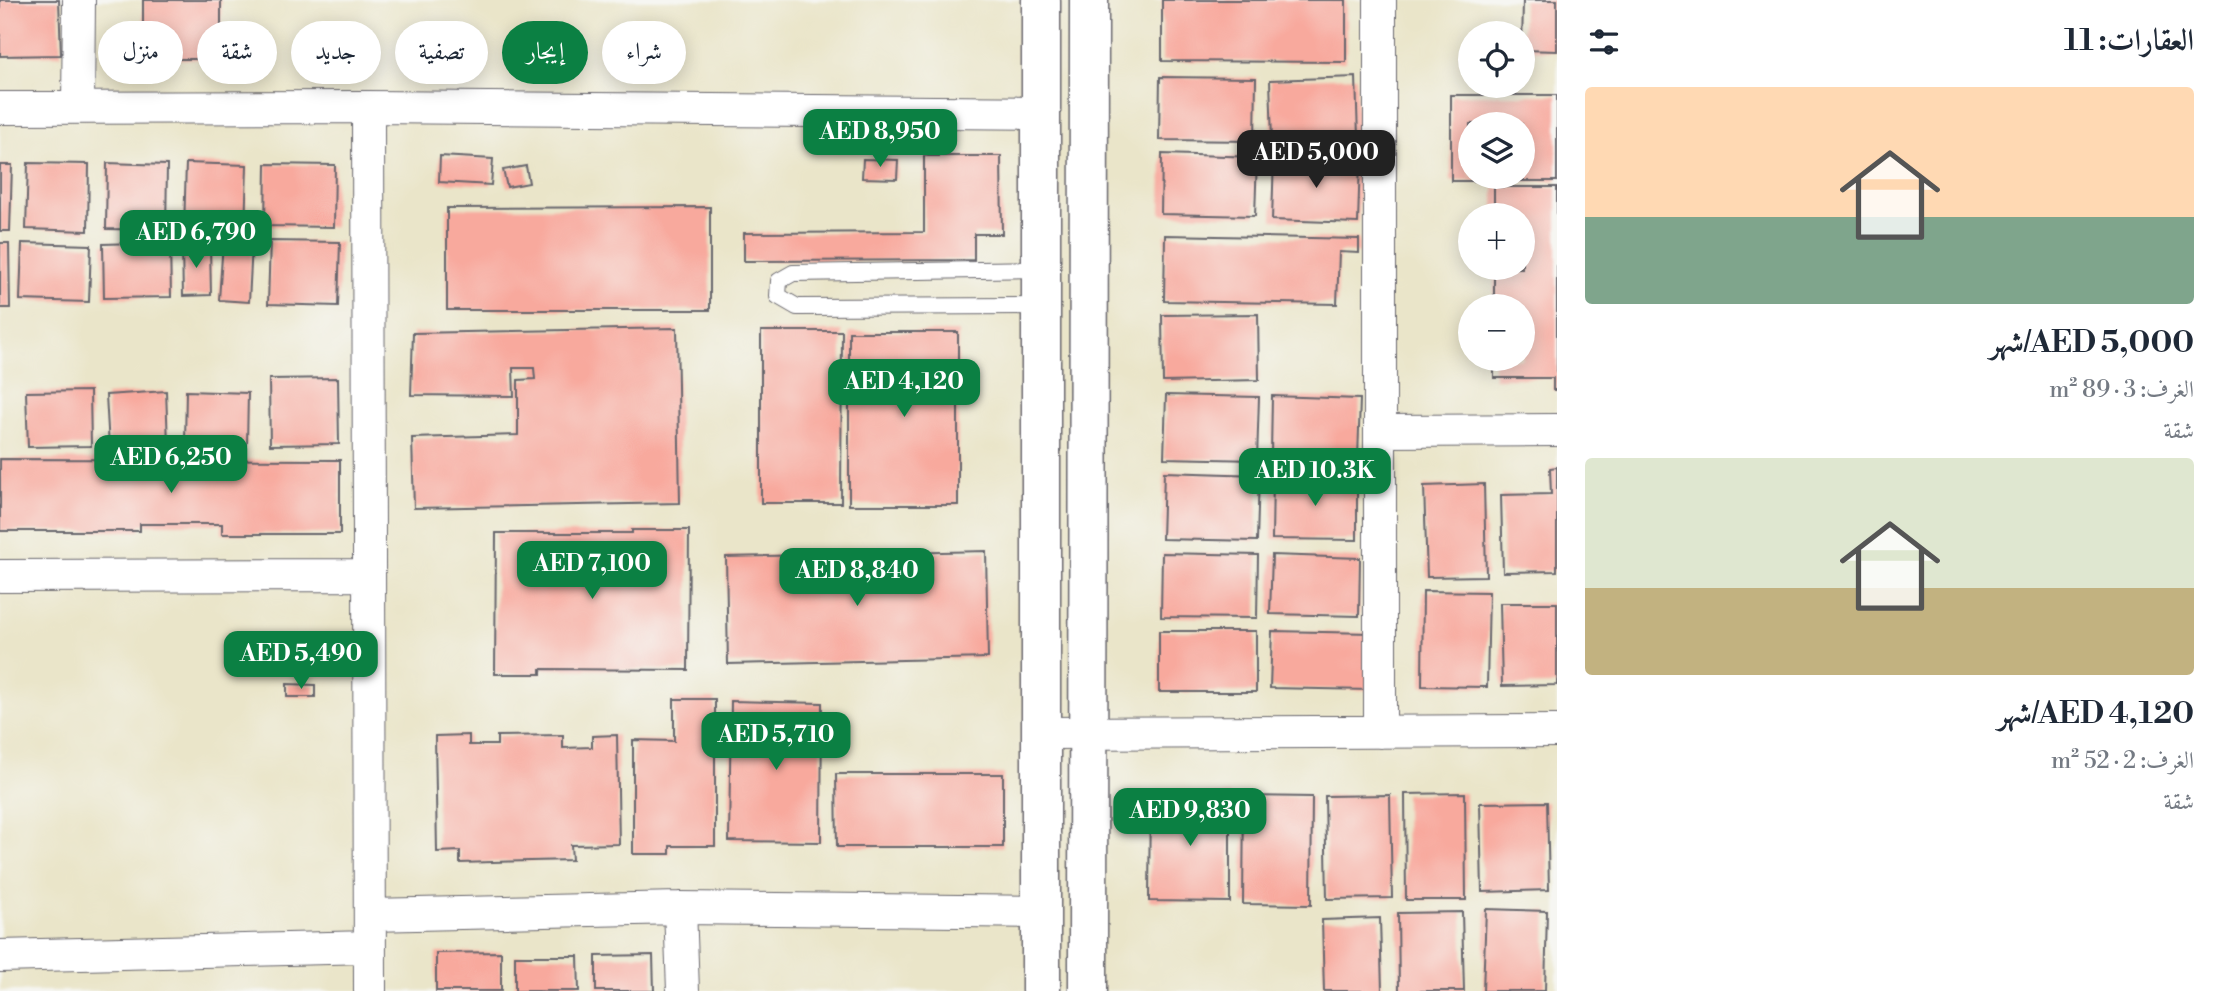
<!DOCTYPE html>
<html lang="ar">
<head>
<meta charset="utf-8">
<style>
  body { margin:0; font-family:"Libre Bodoni",Amiri,serif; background:#f2f2f3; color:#1f2937; direction:rtl; height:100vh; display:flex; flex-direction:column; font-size:26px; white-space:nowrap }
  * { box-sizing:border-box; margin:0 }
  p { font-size:23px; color:#747a83 }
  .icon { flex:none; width:38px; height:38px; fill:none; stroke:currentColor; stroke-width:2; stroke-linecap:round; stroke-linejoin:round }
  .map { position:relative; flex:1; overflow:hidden; direction:ltr }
  .sheet { display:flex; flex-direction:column; background:#fff; width:665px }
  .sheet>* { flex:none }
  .guide { position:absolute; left:21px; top:21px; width:665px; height:63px; direction:rtl; display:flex; gap:14px }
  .buttons { position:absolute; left:1458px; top:21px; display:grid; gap:14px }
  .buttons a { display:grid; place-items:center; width:77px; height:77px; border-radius:50%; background:#fff; box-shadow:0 4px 18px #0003; font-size:35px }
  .price { position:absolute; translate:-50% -60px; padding:0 16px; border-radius:14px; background:#0b8043; color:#fff; font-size:23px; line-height:46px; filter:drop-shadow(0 2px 4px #0008) }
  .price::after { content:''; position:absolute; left:50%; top:42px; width:21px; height:16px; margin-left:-10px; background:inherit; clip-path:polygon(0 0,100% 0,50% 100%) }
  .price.active { background:#222; color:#fff }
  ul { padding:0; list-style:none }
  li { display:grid; align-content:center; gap:14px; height:371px; padding:0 28px }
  li span { display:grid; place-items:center; height:217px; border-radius:7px; color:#555 }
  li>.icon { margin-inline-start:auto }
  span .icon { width:126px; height:126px; fill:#fffc; stroke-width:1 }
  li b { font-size:30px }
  h2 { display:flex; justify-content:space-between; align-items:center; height:84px; padding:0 28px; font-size:30px }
  .tag { padding:0 24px; border-radius:32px; background:#fff; box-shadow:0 4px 18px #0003; font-size:24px; line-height:63px }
  .tag.active { background:#0b8043; color:#fff }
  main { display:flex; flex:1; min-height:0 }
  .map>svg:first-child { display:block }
</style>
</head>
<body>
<main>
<section class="sheet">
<h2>العقارات: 11<svg class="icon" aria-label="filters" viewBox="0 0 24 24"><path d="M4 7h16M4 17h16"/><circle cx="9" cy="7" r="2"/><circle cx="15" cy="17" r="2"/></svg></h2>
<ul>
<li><span style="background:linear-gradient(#ffd9b3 60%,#7fa58c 0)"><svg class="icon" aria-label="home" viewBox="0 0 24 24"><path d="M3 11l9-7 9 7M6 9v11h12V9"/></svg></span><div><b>AED 5,000/شهر</b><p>الغرف: 3 · 89 m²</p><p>شقة</p></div></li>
<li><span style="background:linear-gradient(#dfe7d0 60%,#c2b280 0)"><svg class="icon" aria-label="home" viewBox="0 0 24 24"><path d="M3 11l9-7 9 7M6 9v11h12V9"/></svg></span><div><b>AED 4,120/شهر</b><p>الغرف: 2 · 52 m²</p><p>شقة</p></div></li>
</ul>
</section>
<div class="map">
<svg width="1557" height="991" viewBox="0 0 1557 991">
  <rect width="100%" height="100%" fill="#f6f6f2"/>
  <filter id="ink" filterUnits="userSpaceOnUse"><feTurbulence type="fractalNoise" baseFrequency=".0143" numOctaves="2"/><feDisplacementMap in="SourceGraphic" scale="14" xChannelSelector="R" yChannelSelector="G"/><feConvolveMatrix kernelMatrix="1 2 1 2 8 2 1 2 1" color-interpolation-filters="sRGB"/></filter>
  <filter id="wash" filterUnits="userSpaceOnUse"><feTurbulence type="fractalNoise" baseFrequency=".00686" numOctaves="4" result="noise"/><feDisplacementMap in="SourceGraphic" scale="28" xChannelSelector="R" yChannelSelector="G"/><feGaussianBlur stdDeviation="1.57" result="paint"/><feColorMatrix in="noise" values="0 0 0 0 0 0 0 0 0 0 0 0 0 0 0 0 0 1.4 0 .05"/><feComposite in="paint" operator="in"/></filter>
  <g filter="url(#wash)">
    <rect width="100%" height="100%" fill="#eae5c9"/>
    <g id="blocks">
      <path fill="#f8a99d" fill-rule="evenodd" d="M0,0H59L61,55L0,56Z
        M143,0H221V59H143Z
        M1162,0H1346V62L1162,61Z
        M1523,0H1557V51L1522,50Z
        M1160,77L1256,78L1255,141L1159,140Z
        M1356,77L1358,137L1272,140L1270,80Z
        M1451,95H1557V181H1451ZM1470,124H1522V177H1470Z
        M1162,154L1257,157L1255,216L1161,214Z
        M440,156L493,159L491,185L439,182Z
        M924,156H1001L1002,234H974V260L744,261V233L924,232Z
        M1274,156L1360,159L1358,223L1272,220Z
        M863,159L898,160L897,179L862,178Z
        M28,163L89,164L88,231L26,229Z
        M107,163L167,165L166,230L106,229Z
        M186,163L247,165L245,231L184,229Z
        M266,164L335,165L334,227L265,226Z
        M0,165H12L10,231H0Z
        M526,166L529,183L507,187L503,170Z
        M1494,187H1557V390H1553V378H1494V359H1522V306H1494V268H1522V215H1494Z
        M710,207V310H447V208Z
        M1165,235L1359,239V253L1339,252L1337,304L1164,301Z
        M270,241L340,242L338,306L268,304Z
        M170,242L171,297L104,298L103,244Z
        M223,242L252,244L249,302L219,300Z
        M0,243H9L10,308H0Z
        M22,243L91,245L89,302L20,300Z
        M210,245L211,295L183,296L182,246Z
        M1258,314L1259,380L1163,382L1162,315Z
        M677,328L680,503L414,508L412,438L518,435V380L535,379L534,368H513L514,396L411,395L413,333Z
        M761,331H842L841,503H761Z
        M849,332H958V505H849Z
        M338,378L339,444L270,445L269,379Z
        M90,391L91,446L28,447L26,392Z
        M166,391L168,444L109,447L106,395Z
        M186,391L248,393L247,445L185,443Z
        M1166,395L1259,397L1257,460L1164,458Z
        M1272,396L1360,399L1358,458L1271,456Z
        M0,459L340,460V534H222V524H140V531H0Z
        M1557,467V571L1503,572L1501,495L1551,494L1550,468Z
        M1164,472L1259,475L1257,541L1162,539Z
        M1273,476L1357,477V540L1272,539Z
        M1484,484L1486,576L1427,577L1424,486Z
        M632,530H689L688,670L541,669V674H495L496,533H632Z
        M986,551L988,658L728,664L726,557Z
        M1162,553L1258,555L1257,618L1161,617Z
        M1272,555L1360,558L1359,616L1270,614Z
        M1423,591L1489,592L1487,687L1422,686Z
        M1500,603H1557V685L1502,686Z
        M1159,631H1256V692H1159Z
        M1272,631L1372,633L1371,690L1270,688Z
        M287,684L315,685V697H287Z
        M674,699H715V846H670V854H633V740L674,741Z
        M731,701L822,703L821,842L729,841Z
        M469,735V745H497V736L563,735V748L592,747V736L617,735L619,844L571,845L572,860L530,861L460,863V851L437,852L435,736Z
        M836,774H1003V847H837Z
        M1465,793L1466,900H1406L1405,794Z
        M1150,794H1230V902L1149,901Z
        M1390,795L1392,898L1327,899L1325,796Z
        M1244,796L1312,797L1311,905L1243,904Z
        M1547,802L1549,890L1482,892L1480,803Z
        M1486,909L1547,911L1545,991H1483Z
        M1462,912L1464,991H1399L1398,913Z
        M1380,918L1382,991H1324L1322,920Z
        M501,952V991H436V953Z
        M653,955L654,991H596V956Z
        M515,956H578L579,991H515Z"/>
    </g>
  </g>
  <g filter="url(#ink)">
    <use href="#blocks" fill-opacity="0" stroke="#68666d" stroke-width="2"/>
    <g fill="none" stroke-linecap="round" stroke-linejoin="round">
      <defs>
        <path id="lane" d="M1041,306L797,307L778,296L779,281L793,273L1042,269"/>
        <path id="street" d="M1380,0V732
          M368,107L370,991
          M0,108L368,107L1041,113
          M78,108L79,0
          M1380,431L1557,430
          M0,576L369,575
          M1042,733L1557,731
          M680,908L683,991
          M370,915L680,908L1042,912
          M0,956L370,947"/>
        <path id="secondary" d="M1041,0V991
          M1088,991L1089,0"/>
      </defs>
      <use href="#lane" stroke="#68666d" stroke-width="18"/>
      <use href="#street" stroke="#68666d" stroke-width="34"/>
      <use href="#secondary" stroke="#68666d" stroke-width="41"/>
      <use href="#lane" stroke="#fff" stroke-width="16"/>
      <use href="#street" stroke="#fff" stroke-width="32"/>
      <use href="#secondary" stroke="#fff" stroke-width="38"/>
    </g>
  </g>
</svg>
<div class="buttons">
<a><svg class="icon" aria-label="locate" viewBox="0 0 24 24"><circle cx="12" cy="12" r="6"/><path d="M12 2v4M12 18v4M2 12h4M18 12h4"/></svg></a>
<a><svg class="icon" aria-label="layers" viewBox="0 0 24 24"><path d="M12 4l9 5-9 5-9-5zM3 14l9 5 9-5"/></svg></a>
<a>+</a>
<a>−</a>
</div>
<b class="price" style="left:880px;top:169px">AED 8,950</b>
<b class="price active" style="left:1316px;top:190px">AED 5,000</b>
<b class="price" style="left:196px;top:270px">AED 6,790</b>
<b class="price" style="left:904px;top:419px">AED 4,120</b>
<b class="price" style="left:171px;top:495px">AED 6,250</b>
<b class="price" style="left:1315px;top:508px">AED 10.3K</b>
<b class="price" style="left:592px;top:601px">AED 7,100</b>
<b class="price" style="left:857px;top:608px">AED 8,840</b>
<b class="price" style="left:301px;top:691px">AED 5,490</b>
<b class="price" style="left:776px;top:772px">AED 5,710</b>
<b class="price" style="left:1190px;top:848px">AED 9,830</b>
<div class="guide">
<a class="tag">شراء</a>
<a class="tag active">إيجار</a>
<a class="tag">تصفية</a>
<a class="tag">جديد</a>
<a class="tag">شقة</a>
<a class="tag">منزل</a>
</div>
</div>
</main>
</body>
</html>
